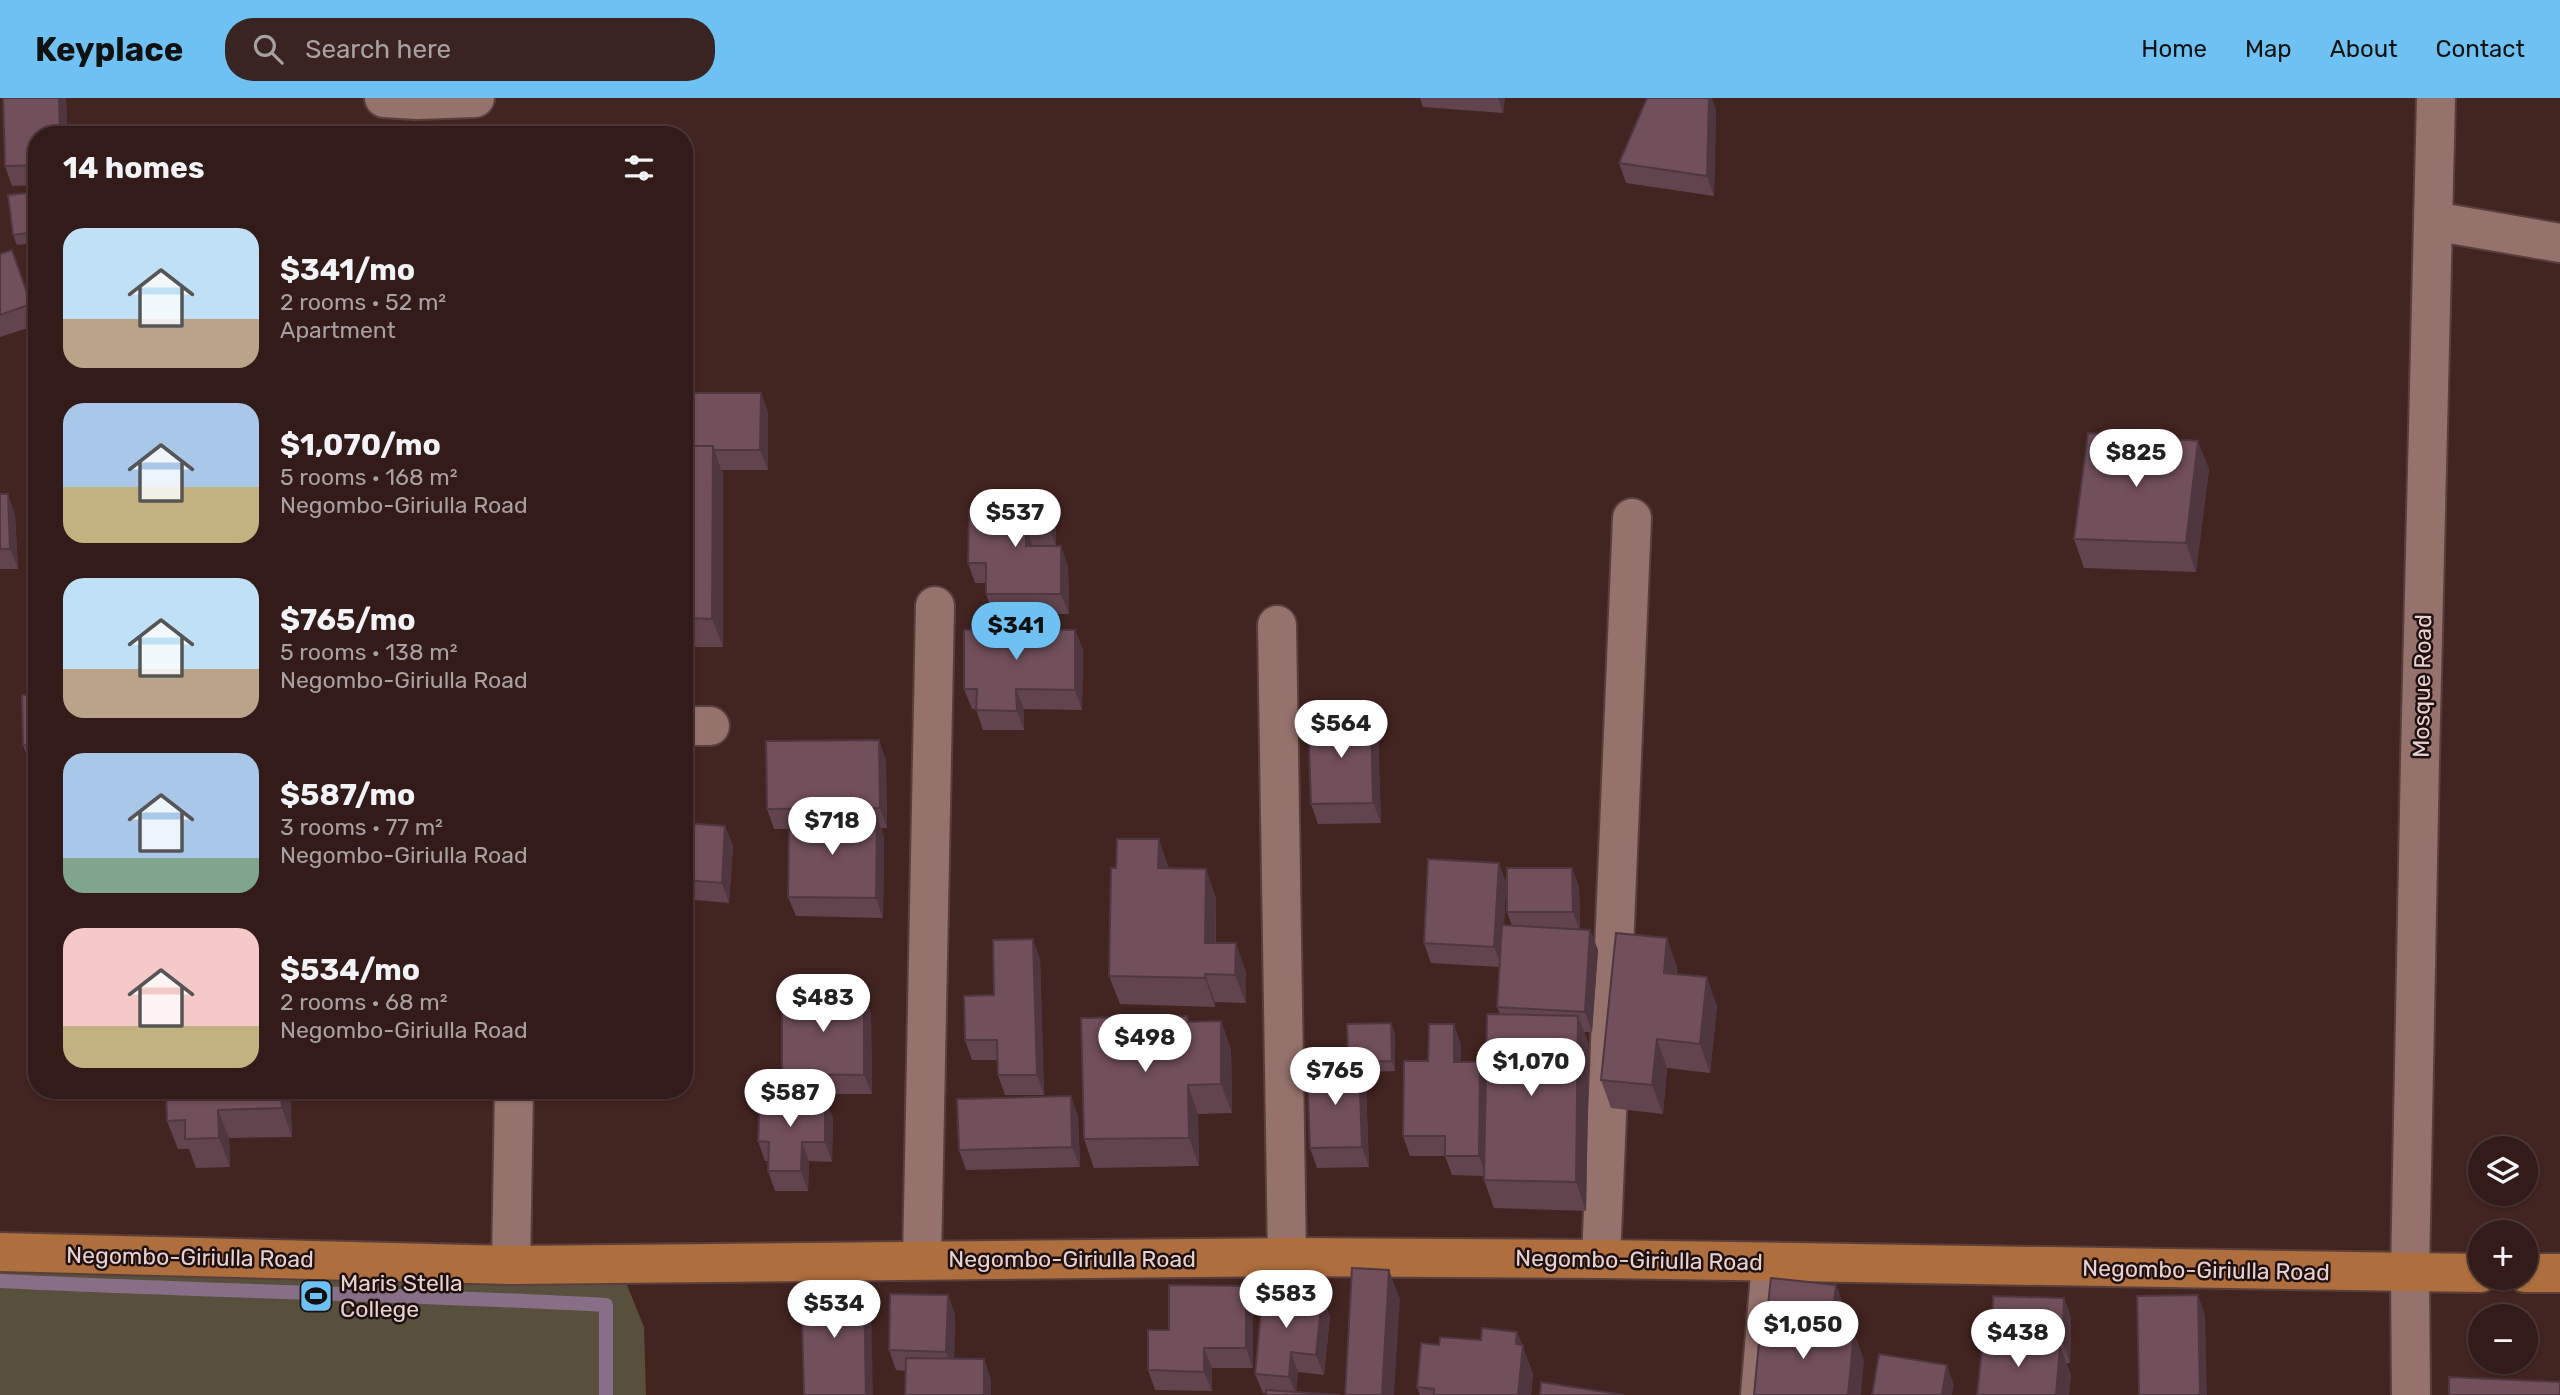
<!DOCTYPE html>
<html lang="en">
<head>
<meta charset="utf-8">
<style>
  body { margin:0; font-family:Rubik,sans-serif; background:#3a2421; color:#f1f3f6; height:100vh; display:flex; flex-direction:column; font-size:26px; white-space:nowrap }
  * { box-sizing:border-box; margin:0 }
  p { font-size:23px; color:#a8a1a2 }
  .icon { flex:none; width:38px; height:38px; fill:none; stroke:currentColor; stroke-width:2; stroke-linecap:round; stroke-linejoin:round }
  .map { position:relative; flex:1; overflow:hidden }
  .details { position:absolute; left:28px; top:28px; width:665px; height:973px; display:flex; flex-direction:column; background:#321b18; border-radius:28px; box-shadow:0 2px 5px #0004,0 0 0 2px #4d3937 }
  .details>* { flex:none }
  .controls { position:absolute; left:2468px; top:1038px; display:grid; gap:14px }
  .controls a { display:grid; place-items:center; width:70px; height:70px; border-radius:50%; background:#321b18; box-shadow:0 2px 5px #0004,0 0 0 2px #4d3937; font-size:35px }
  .price { position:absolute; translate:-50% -60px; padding:0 16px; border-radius:24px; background:#fff; color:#222; font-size:23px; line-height:46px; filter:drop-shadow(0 2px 4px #0008) }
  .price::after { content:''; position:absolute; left:50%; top:42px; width:21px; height:16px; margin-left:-10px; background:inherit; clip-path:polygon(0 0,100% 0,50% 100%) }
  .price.active { background:#6dc2f3; color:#111 }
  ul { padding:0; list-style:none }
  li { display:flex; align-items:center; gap:21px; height:175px; padding:0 35px }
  li span { display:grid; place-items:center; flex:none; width:196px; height:140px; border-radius:21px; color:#555 }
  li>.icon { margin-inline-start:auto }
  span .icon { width:84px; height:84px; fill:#fffc; stroke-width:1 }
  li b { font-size:30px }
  h2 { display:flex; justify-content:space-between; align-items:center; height:84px; padding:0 35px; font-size:30px }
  header { display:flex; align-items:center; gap:42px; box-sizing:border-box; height:98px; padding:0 35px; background:#6dc2f3; color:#111 }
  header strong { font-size:33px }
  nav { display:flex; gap:38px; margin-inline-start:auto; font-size:24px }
  .search { width:490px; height:63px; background:#3a2421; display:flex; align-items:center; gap:18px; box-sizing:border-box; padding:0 24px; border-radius:28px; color:#a8a1a2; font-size:26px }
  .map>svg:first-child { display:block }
</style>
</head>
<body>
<header>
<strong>Keyplace</strong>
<div class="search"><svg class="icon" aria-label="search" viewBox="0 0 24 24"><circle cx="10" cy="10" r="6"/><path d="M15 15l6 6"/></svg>Search here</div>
<nav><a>Home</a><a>Map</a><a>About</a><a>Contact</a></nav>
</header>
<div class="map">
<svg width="2560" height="1297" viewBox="0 0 2560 1297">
  <rect width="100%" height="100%" fill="#422420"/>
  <path fill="#58503d" d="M0,1154L618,1165L644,1229L646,1297H0Z"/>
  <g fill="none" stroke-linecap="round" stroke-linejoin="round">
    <path stroke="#886f88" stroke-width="14" d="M0,1183C202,1193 404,1196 606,1207V1297"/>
    <defs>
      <path id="minor" d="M384,0L417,2L475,0
        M2433,123L2560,145
        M1277,527L1287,1159
        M684,628H710
        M1601,1161L1632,420
        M922,1162L935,508
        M511,1167L514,992
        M1760,1297L1771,1164
        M2411,1297L2410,1176L2420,661L2436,0"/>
      <path id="major" d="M0,1154L511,1167L1287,1159L1601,1161L2480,1175
        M2525,1175H2560"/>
    </defs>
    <use href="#minor" stroke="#593f3c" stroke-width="42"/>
    <use href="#major" stroke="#593f3c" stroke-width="42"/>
    <use href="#minor" stroke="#96726d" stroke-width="38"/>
    <use href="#major" stroke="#af6e3d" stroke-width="38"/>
  </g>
  <path fill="#61444e" d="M3,0H66L67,37H37V87L12,88L5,68Z
    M1420,0H1505L1503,15L1423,9Z
    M1716,11L1714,98L1626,85L1619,65Z
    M37,94V145L17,147L13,137Z
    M12,152L37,221V227L0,239V156Z
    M684,295H761L768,315V372H722L723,377V549H684Z
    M2209,371L2196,474L2084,470L2074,441Z
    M0,396L15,416L18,471H0Z
    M1049,401L1056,421V448L1068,468L1069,516H993L986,496V485H975L968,465L1010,412Z
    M1014,519L1019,532H1075L1083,552L1082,612L1024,611V632H983L976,611H972L964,591L982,531Z
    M37,597V667H30L23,647Z
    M1371,617L1378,637L1381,725L1318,726L1311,706Z
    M886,662L887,730H881L884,740L883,820L796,818L788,799L789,731H774L767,711Z
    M684,725L725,728L733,748L729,805L684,801Z
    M1499,765L1506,785L1504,827L1512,828L1507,814L1572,770L1579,789L1580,832H1590L1598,852L1592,934H1584L1589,947L1586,1113L1494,1110L1484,1082V1078L1452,1077L1445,1058H1410L1403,1038L1428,963L1461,946V964H1480L1486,979L1500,916L1497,909L1499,869L1431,865L1424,845Z
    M1169,771L1216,800V845L1246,874V905L1215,904V909L1120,906L1109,878Z
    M1040,861L1044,997H1005L998,977V962H972L965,942L994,897Z
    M1677,869V876L1717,908L1710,975L1667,970L1663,1016L1611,1010L1601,982Z
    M864,896L871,916L872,996H789L782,976Z
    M1187,918L1189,924L1221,923L1231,952L1232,1015L1198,1016L1199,1068L1094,1070L1084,1041Z
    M1391,925L1395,936V973L1361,974L1366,987L1369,1069L1317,1070L1310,1050L1349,967L1348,964Z
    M166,992H290L292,1039L229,1040L230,1069L196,1070L189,1051H178L167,1023Z
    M1078,1018L1080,1069L966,1072L959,1052Z
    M833,1020L832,1064L809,1063L808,1093H775L768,1073V1063H765L758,1043Z
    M1836,1187L1843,1207L1840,1232L1864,1262L1770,1225L1767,1216Z
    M1246,1188L1253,1208V1270H1212V1293L1155,1292L1148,1272L1169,1232Z
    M948,1197L955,1217L954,1261L991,1281L896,1272L889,1252Z
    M2064,1200L2071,1220L2070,1265H2066L2071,1277L2069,1297H1977L1992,1241Z
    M1330,1218L1324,1277L1298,1274L1296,1294L1263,1295L1255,1276Z
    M1517,1234L1533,1276L1531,1297H1420L1417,1289L1439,1247L1481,1242Z"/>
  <path fill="#4f3740" d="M59,0H66L67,37H60Z
    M1498,0H1505L1503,15Z
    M1709,0H1712L1716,11L1714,98L1707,78Z
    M761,295L768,315V372L760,352Z
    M2198,343L2209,371L2196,474L2186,445Z
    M713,348L723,377V549L712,521Z
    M8,396L15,416L18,471L10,451Z
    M1049,401L1056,421V448L1049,429Z
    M1026,428L1033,448H1026Z
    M1061,448L1068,468L1069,516L1061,496Z
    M1014,519L1022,539L1014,531Z
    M1075,532L1083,552L1082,612L1075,592Z
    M1016,591L1024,611V632L1017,613Z
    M1371,617L1378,637L1381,725L1373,705Z
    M879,642L886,662L887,730L880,710Z
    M877,720L884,740L883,820L876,800Z
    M725,728L733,748L729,805L722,785Z
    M1159,741L1169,770H1158Z
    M1499,765L1506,785L1502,869L1494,849Z
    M1572,770L1579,789L1580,834L1573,814Z
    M1206,771L1216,800L1215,873L1205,845Z
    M1590,832L1598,852L1592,934L1585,914Z
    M1667,840L1677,869L1674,903L1664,875Z
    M1033,841L1040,861L1044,997L1037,977Z
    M1236,845L1246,874V905L1235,877Z
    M1205,876L1215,904V909L1205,880Z
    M1707,879L1717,908L1710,975L1700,946Z
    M864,896L871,916L872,996L864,977Z
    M1578,918L1589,947L1586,1113L1576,1084Z
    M1221,923L1231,952L1232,1015L1221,986Z
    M1391,925L1395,936V973L1392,963Z
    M1454,926L1461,946V983L1454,964Z
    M1657,941L1667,970L1663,1016L1652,987Z
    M1480,964L1488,984L1486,1078L1479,1058Z
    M1359,967L1366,987L1369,1069L1362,1049Z
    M1188,987L1198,1016L1199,1068L1189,1040Z
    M281,992H290L292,1039L282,1010Z
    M1071,998L1078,1018L1080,1069L1072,1049Z
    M825,1000L833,1020L832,1064L825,1044Z
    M218,1012L229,1040L230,1069L219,1040Z
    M802,1044L809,1063L808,1093L801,1073Z
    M1389,1172L1400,1201L1394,1297H1382Z
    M864,1186L871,1206L873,1297H866Z
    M1836,1187L1843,1207L1839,1243L1832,1223Z
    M1246,1188L1253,1208V1270L1246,1250Z
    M948,1197L955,1217L954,1273L946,1254Z
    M2198,1197L2205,1217L2207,1297H2200Z
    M1322,1198L1330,1218L1324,1277L1316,1257Z
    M2064,1200L2071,1220L2070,1265L2063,1245Z
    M1517,1234L1533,1276L1531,1297H1518L1516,1246Z
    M1854,1234L1864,1262L1861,1297H1848Z
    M2060,1248L2071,1277L2069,1297H2056Z
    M1204,1250L1212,1270V1293L1204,1274Z
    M1291,1254L1298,1274L1296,1297L1289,1279Z
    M984,1261L991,1281V1297H984Z
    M1947,1267L1954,1287L1952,1297H1942Z"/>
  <path fill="#714f5b" stroke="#4f3740" stroke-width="2" d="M3,0H59L60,37H37V67L5,68Z
    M1647,0H1709L1707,78L1619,65Z
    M37,94V134L13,137L8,97Z
    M12,152L31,206L0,217V156Z
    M684,295H761L760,352H714L713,348H684Z
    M2088,335L2198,343L2186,445L2074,441Z
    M684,348H713L712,521L684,520Z
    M0,396H8L10,451H0Z
    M1009,401H1049V429L1026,428V448H1061V496H986V465H968L969,412H1010Z
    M982,518L1014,519V531L1075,532V592L1016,591L1017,613L976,612L977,591H964V532L982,531Z
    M22,597H37V647H23Z
    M1371,617L1373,705L1311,706L1308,619Z
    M879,642L880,710L767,711L766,643Z
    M789,718L877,720L876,800L788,799Z
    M684,725L725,728L722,785L684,782Z
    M1117,741H1159L1158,770L1206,771L1205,845H1236L1235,877L1205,876V880L1109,878L1111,770H1116Z
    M1428,761L1499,765L1494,849L1424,845Z
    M1507,770H1572L1573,814H1507Z
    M1502,827L1590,832L1585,914L1497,909Z
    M1616,835L1667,840L1664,875L1707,879L1700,946L1657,941L1652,987L1601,982Z
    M1033,841L1037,977H998L997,942H965L964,898L994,897L993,842Z
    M864,896V977L782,976V897Z
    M1487,916L1578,918L1576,1084L1484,1082Z
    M1187,918L1188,924L1221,923V986L1188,987L1189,1040L1084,1041L1081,920Z
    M1391,925L1392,963L1348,964L1347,926Z
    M1429,926H1454V964H1480L1479,1058H1445V1038H1403L1404,963H1428Z
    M1359,967L1362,1049L1310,1050L1307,969Z
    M166,992H281L282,1010L218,1012L219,1040L185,1041V1022L167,1023Z
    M760,998L825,1000V1044H802L801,1073H768L769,1044L758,1043Z
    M1071,998L1072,1049L959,1052L957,1001Z
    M1352,1170L1389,1172L1382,1297H1345Z
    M1771,1180L1836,1187L1832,1223L1767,1216Z
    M864,1186L866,1297H804L801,1188Z
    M1169,1187L1246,1188V1250H1204V1274L1148,1272V1232H1169Z
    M1263,1192L1322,1198L1316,1257L1291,1254L1289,1279L1255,1276Z
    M890,1196L948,1197L946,1254L889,1252Z
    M2198,1197L2200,1297H2139L2137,1198Z
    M1993,1198L2064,1200L2063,1245L2017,1244L1992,1241Z
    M1761,1224L1854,1234L1848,1297H1754Z
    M1482,1230L1517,1234L1516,1246L1523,1247L1518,1297H1434V1291L1417,1289L1421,1245L1439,1247L1440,1239L1481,1242Z
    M1983,1240L2060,1248L2056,1297H1977Z
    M1879,1256L1947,1267L1942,1297H1872Z
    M906,1260L984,1261V1297H905Z
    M2449,1279L2560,1284V1297H2449Z
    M1541,1284L1624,1297H1540Z
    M1266,1292L1340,1297H1266Z"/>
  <defs>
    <symbol id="stadium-square" viewBox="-11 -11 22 22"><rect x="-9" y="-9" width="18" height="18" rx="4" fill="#6dc2f3" stroke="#1f1110"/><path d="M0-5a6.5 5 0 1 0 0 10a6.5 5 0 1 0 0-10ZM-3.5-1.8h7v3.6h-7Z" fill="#111"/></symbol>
  </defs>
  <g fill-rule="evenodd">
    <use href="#stadium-square" x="297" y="1179" width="38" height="38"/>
  </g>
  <g text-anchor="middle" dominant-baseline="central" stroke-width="5" stroke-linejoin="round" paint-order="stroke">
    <g font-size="23" fill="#e7d2cf" stroke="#1f1110">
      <text transform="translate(2422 588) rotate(-89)">Mosque Road</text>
      <text transform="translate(190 1159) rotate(1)">Negombo-Giriulla Road</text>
      <text x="1072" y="1161">Negombo-Giriulla Road</text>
      <text transform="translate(1639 1162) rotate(1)">Negombo-Giriulla Road</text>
      <text transform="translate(2206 1172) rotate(1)">Negombo-Giriulla Road</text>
    </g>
    <g font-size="23" fill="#e7d2cf" stroke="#1f1110" text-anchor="start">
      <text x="340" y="1185">Maris Stella<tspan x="340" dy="26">College</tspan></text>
    </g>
  </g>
</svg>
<div class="controls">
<a><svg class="icon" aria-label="layers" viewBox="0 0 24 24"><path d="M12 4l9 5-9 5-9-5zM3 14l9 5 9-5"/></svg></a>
<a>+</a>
<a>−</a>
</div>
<b class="price" style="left:2136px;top:391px">$825</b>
<b class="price" style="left:1015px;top:451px">$537</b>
<b class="price active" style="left:1016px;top:564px">$341</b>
<b class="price" style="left:1341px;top:662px">$564</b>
<b class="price" style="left:832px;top:759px">$718</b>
<b class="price" style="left:823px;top:936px">$483</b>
<b class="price" style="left:1145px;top:976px">$498</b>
<b class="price" style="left:1531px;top:1000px">$1,070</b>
<b class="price" style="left:1335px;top:1009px">$765</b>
<b class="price" style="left:790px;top:1031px">$587</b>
<b class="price" style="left:1286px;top:1232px">$583</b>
<b class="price" style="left:834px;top:1242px">$534</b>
<b class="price" style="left:1803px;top:1263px">$1,050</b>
<b class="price" style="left:2018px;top:1271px">$438</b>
<section class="details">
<h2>14 homes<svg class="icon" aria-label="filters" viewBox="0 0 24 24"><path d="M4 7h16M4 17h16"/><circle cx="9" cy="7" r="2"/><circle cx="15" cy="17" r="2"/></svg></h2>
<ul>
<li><span style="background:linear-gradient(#bfe0f5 65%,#b9a48a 0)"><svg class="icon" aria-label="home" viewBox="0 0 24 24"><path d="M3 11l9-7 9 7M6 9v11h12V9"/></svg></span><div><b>$341/mo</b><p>2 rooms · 52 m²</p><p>Apartment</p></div></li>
<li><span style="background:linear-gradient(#a9c7e8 60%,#c2b280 0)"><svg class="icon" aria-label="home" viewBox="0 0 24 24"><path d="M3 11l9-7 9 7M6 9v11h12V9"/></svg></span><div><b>$1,070/mo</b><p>5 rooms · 168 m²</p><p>Negombo-Giriulla Road</p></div></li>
<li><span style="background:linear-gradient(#bfe0f5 65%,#b9a48a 0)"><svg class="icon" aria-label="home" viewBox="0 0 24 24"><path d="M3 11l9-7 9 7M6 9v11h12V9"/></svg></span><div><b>$765/mo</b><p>5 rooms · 138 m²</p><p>Negombo-Giriulla Road</p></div></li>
<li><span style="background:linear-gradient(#a9c7e8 75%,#7fa58c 0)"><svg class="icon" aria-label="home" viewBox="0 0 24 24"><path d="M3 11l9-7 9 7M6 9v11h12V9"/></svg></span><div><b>$587/mo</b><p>3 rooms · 77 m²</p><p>Negombo-Giriulla Road</p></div></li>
<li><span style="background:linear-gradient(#f6c9c9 70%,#c2b280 0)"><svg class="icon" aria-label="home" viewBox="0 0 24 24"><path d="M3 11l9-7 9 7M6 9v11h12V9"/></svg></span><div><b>$534/mo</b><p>2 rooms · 68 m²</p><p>Negombo-Giriulla Road</p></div></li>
</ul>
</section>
</div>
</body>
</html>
